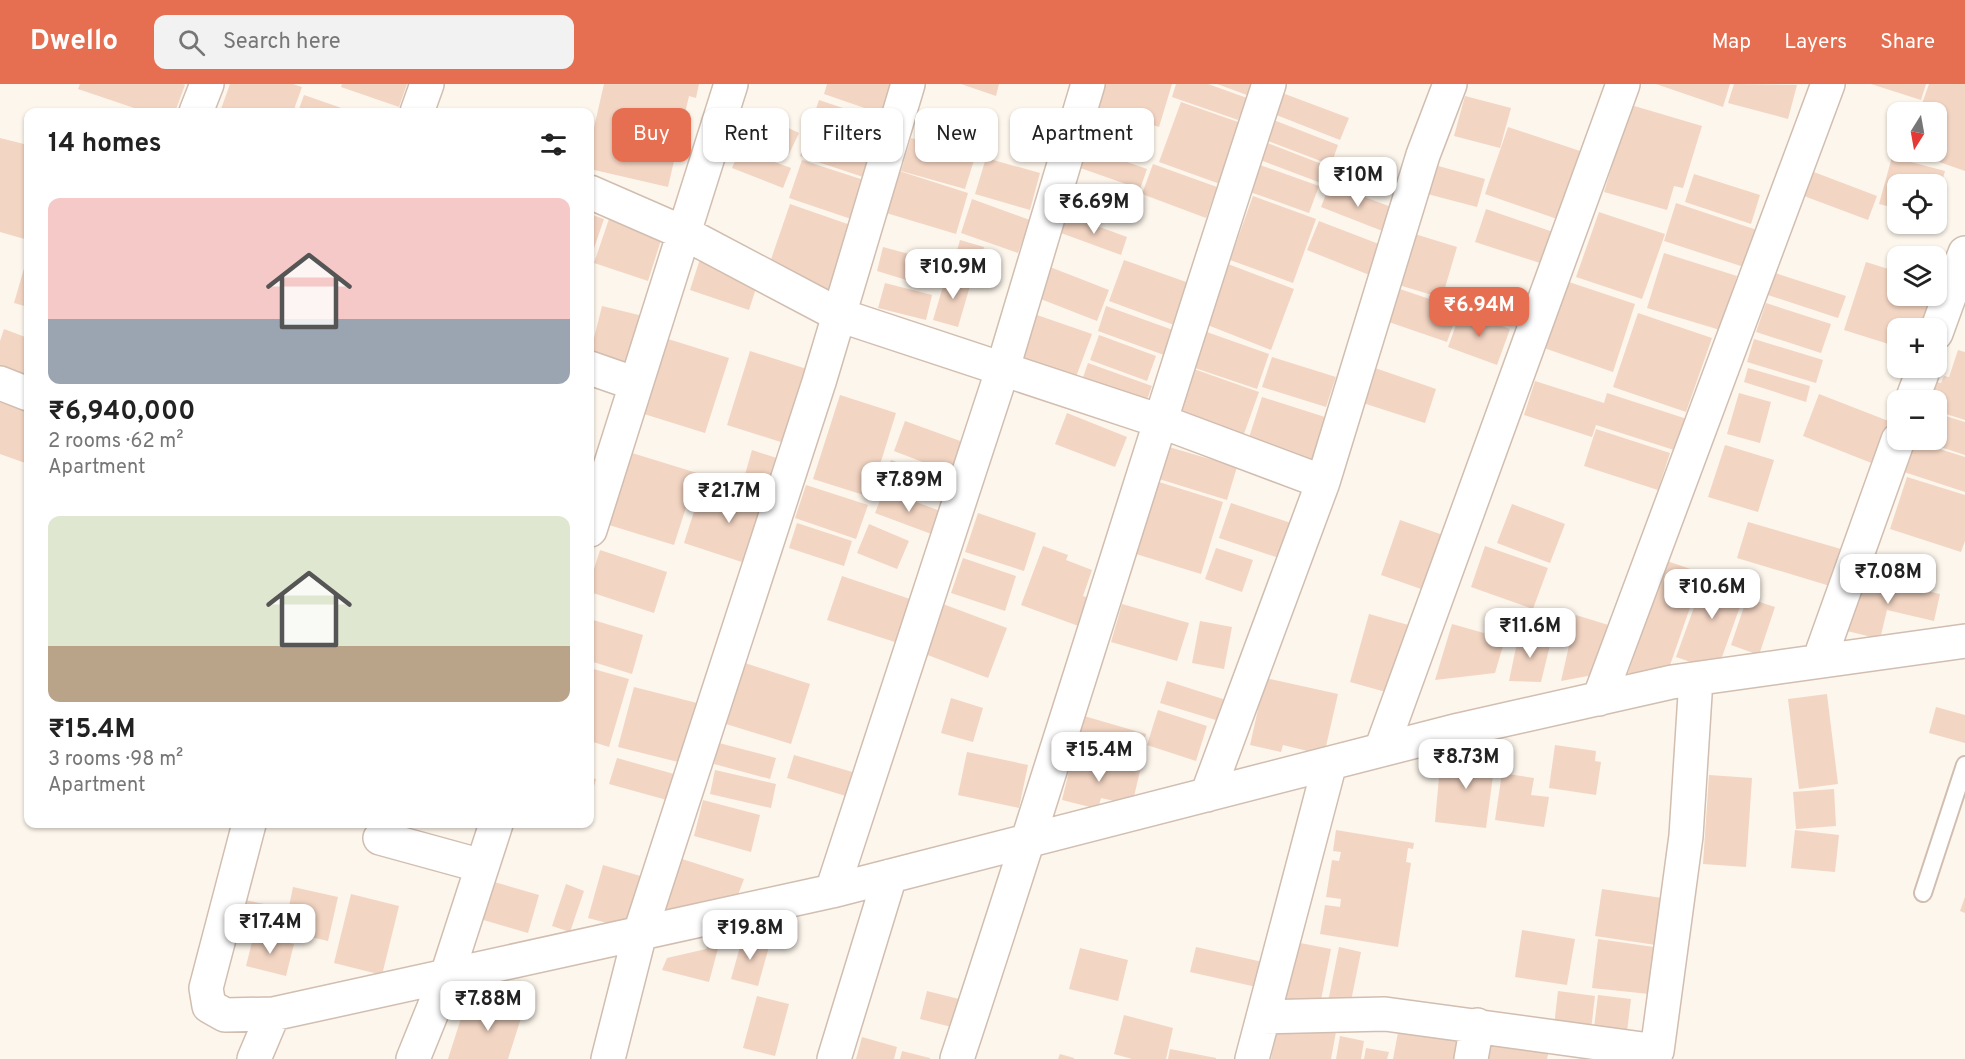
<!DOCTYPE html>
<html lang="en">
<head>
<meta charset="utf-8">
<style>
  body { margin:0; font-family:Overpass,sans-serif; background:#f2f2f2; color:#222; height:100vh; display:flex; flex-direction:column; font-size:22px; white-space:nowrap }
  * { box-sizing:border-box; margin:0 }
  p { font-size:20px; color:#767676 }
  .icon { flex:none; width:33px; height:33px; fill:none; stroke:currentColor; stroke-width:2; stroke-linecap:round; stroke-linejoin:round }
  .map { position:relative; flex:1; overflow:hidden }
  .panel { position:absolute; left:24px; top:24px; width:570px; height:720px; display:flex; flex-direction:column; background:#fff; border-radius:12px; box-shadow:0 2px 4px #0004 }
  .panel>* { flex:none }
  .guide { position:absolute; left:612px; top:24px; width:570px; height:54px; display:flex; gap:12px }
  .needle { width:39px; rotate:191deg }
  .tools { position:absolute; left:1887px; top:18px; display:grid; gap:12px }
  .tools a { display:grid; place-items:center; width:60px; height:60px; border-radius:12px; background:#fff; box-shadow:0 2px 4px #0004; font-size:30px }
  .price { position:absolute; translate:-50% -51px; padding:0 14px; border-radius:12px; background:#fff; color:#222; font-size:20px; line-height:39px; filter:drop-shadow(0 2px 3px #0008) }
  .price::after { content:''; position:absolute; left:50%; top:36px; width:18px; height:14px; margin-left:-9px; background:inherit; clip-path:polygon(0 0,100% 0,50% 100%) }
  .price.active { background:#e76f51; color:#fff }
  ul { padding:0; list-style:none }
  li { display:grid; align-content:center; gap:12px; height:318px; padding:0 24px }
  li span { display:grid; place-items:center; height:186px; border-radius:12px; color:#555 }
  li>.icon { margin-inline-start:auto }
  span .icon { width:108px; height:108px; fill:#fffc; stroke-width:1 }
  li b { font-size:26px }
  h2 { display:flex; justify-content:space-between; align-items:center; height:72px; padding:0 24px; font-size:26px }
  .tag { padding:0 21px; border-radius:12px; background:#fff; box-shadow:0 2px 4px #0004; font-size:21px; line-height:54px }
  .tag.active { background:#e76f51; color:#fff }
  header { display:flex; align-items:center; gap:36px; box-sizing:border-box; height:84px; padding:0 30px; background:#e76f51; color:#fff }
  header strong { font-size:28px }
  nav { display:flex; gap:33px; margin-inline-start:auto; font-size:21px }
  .search { width:420px; height:54px; background:#f2f2f2; display:flex; align-items:center; gap:15px; box-sizing:border-box; padding:0 21px; border-radius:12px; color:#767676; font-size:22px }
  .map>svg:first-child { display:block }
</style>
</head>
<body>
<header>
<strong>Dwello</strong>
<div class="search"><svg class="icon" aria-label="search" viewBox="0 0 24 24"><circle cx="10" cy="10" r="6"/><path d="M15 15l6 6"/></svg>Search here</div>
<nav><a>Map</a><a>Layers</a><a>Share</a></nav>
</header>
<div class="map">
<svg width="1965" height="975" viewBox="0 0 1965 975">
  <rect width="100%" height="100%" fill="#fdf6ec"/>
  <path fill="#f3d5c3" d="M80,0H183L185,1L175,28H146L78,5Z
    M230,0H293L302,3L293,28H220Z
    M342,0H407L399,23L341,3Z
    M604,0H699L696,14L689,12L668,103L590,85V61Z
    M827,0H892L882,30L824,10Z
    M961,0H999L996,12Z
    M1099,0H1172L1159,43L1092,22Z
    M1176,0H1208L1247,14L1238,36L1172,13Z
    M1217,0H1260L1255,14Z
    M1656,0H1730L1723,23Z
    M1734,0L1797,1L1788,35L1728,19Z
    M1871,0H1926L1921,16Z
    M1929,0H1965V87L1911,68H1936V28H1919Z
    M1277,7L1349,34L1340,56L1269,28Z
    M304,11L353,28H298Z
    M1465,12L1511,24L1500,64L1454,52Z
    M819,16L888,39L869,95L800,72Z
    M1181,18L1241,39L1220,100L1159,78Z
    M1631,21L1702,42L1683,104L1674,102L1667,126L1604,108Z
    M746,24L799,49L789,70L736,46Z
    M1271,35L1338,61L1331,81L1263,55Z
    M1508,43L1583,68L1560,136L1485,110Z
    M0,54L28,61V156L0,148Z
    M911,54L975,73L965,105L901,87Z
    M1262,57L1327,82L1321,99L1255,74Z
    M1076,60L1147,85L1140,105L1069,80Z
    M740,65L791,84L783,104L732,84Z
    M1892,73L1945,87L1937,115L1936,100H1898V125L1879,120Z
    M986,74L1040,89L1030,126L975,110Z
    M802,76L870,98L857,137L789,114Z
    M1424,78L1485,95L1477,123L1416,107Z
    M1153,80L1217,103L1206,134L1142,110Z
    M1260,81L1319,102L1309,129L1250,108Z
    M1798,82L1877,112L1868,136L1788,106Z
    M896,86L968,109L956,150L883,128Z
    M1694,90L1760,111L1751,140L1685,118Z
    M1330,100L1394,124L1385,148L1321,123Z
    M1253,112L1316,135L1293,199L1230,176Z
    M972,115L1030,136L1018,169L961,149Z
    M1676,119L1760,147L1747,184L1664,157Z
    M790,120L859,144L836,210L767,187Z
    M1486,125L1556,149L1546,181L1475,158Z
    M1599,128L1665,150L1642,215L1576,193Z
    M590,130L604,135L590,176Z
    M1067,131L1127,153L1121,171L1061,149Z
    M609,135L662,153L648,197L594,179Z
    M1319,137L1384,162L1372,192L1307,166Z
    M1405,147L1457,163L1442,214L1389,198Z
    M960,156L984,163L976,191L952,184Z
    M883,163L920,173L913,198L877,187Z
    M1664,169L1737,192L1720,246L1647,224Z
    M700,175L759,195L749,226L690,206Z
    M928,175L944,180L936,204L921,199Z
    M1124,176L1189,199L1174,241L1109,217Z
    M1866,178L1898,188V212H1936L1925,244H1898V263L1844,246Z
    M1228,180L1294,205L1271,266L1205,240Z
    M25,181L28,182V223L14,219Z
    M1050,183L1109,206L1097,237L1038,214Z
    M1772,188L1846,212L1838,234L1765,210Z
    M947,189L972,195L958,243L933,236Z
    M1566,197L1635,220L1613,288L1544,264Z
    M885,199L932,211L926,236L878,224Z
    M1391,202L1459,225L1447,258L1380,235Z
    M1766,219L1831,240L1821,269L1756,248Z
    M602,222L643,232L627,288L590,270Z
    M1106,222L1173,246L1164,271L1098,247Z
    M1461,227L1510,245L1497,281L1448,263Z
    M1638,229L1712,254L1686,328L1613,303Z
    M1034,230L1092,250L1074,298L1017,278Z
    M4,245L28,254V303L0,293V257Z
    M1204,247L1269,270L1257,305L1192,283Z
    M1099,251L1156,272L1147,297L1090,276Z
    M668,255L729,274L705,349L644,330Z
    M1754,255L1823,276L1816,299L1747,278Z
    M1958,266L1965,268V336L1936,327V316H1924L1931,297L1941,299L1944,292L1949,293Z
    M750,267L810,286L787,360L727,341Z
    M1272,273L1336,293L1326,323L1262,303Z
    M1088,279L1152,302L1143,327L1079,305Z
    M1191,284L1259,308L1236,372L1169,348Z
    M1375,284L1436,305L1425,339L1363,319Z
    M1748,284L1810,302L1806,318L1744,298Z
    M1535,297L1604,319L1607,309L1687,335L1677,367L1596,341L1592,353L1524,331Z
    M1739,309L1771,318L1760,359L1727,350Z
    M1819,310L1891,338L1874,380L1803,352Z
    M840,311L896,329L870,413L813,395Z
    M1262,313L1328,334L1309,394L1243,372Z
    M0,318L28,328V380L0,370Z
    M1067,329L1127,353L1115,383L1055,360Z
    M1936,329L1965,338V371L1919,356H1936Z
    M905,337L963,358L951,389L894,367Z
    M1596,345L1670,369L1658,406L1584,382Z
    M1914,357L1965,373V408L1904,388Z
    M1725,361L1774,376L1758,428L1708,413Z
    M1169,363L1237,383L1227,416L1159,395Z
    M752,366L786,377L775,411L742,401Z
    M632,369L697,389L674,461L609,441Z
    M891,376L956,399L950,418L884,395Z
    M1907,393L1965,411V457L1961,468L1890,445Z
    M1159,398L1223,418L1201,490L1136,470Z
    M703,399L774,421L754,482L684,459Z
    M806,401L868,421L856,455L795,434Z
    M884,406L943,428L934,451L875,429Z
    M1231,419L1297,441L1285,476L1219,454Z
    M1512,420L1565,440L1550,479L1497,459Z
    M978,429L1036,449L1024,487L965,468Z
    M1400,436L1443,451L1424,506L1381,491Z
    M1748,438L1841,465L1830,502L1737,474Z
    M797,439L852,457L844,482L789,464Z
    M869,440L909,457L897,485L857,469Z
    M1043,462L1068,471L1066,476L1092,486L1083,512L1095,516L1084,544L1021,521Z
    M1485,462L1548,484L1533,525L1471,503Z
    M1216,464L1253,476L1242,508L1205,495Z
    M600,466L667,488L654,529L590,508V498Z
    M963,474L1016,492L1005,527L951,509Z
    M1667,477L1702,489L1668,587L1656,584L1652,597L1628,589Z
    M1708,485L1748,500L1717,587L1676,573Z
    M842,492L916,517L901,560L827,536Z
    M1860,492L1940,510L1934,537L1887,526L1880,555L1847,547Z
    M1747,514L1775,523L1759,571L1731,561Z
    M943,520L1007,544L988,594L925,570Z
    M1122,520L1189,539L1177,577L1111,558Z
    M1369,530L1412,542L1393,610L1350,598Z
    M1576,531L1618,544L1604,589L1561,597Z
    M590,535L643,551L632,590L590,577Z
    M1200,537L1232,543L1224,585L1192,579Z
    M1452,540L1505,555L1495,589L1435,596Z
    M1519,549L1551,557L1541,598L1509,597Z
    M745,579L810,600L791,660L726,640Z
    M590,584L629,595L609,663L590,657Z
    M1265,594L1338,610L1324,671L1283,661L1281,668L1250,661Z
    M1167,597L1226,616L1219,637L1160,619Z
    M634,603L701,620L686,680L618,663Z
    M1827,610L1838,700L1799,705L1788,615Z
    M951,614L983,624L973,658L941,649Z
    M1936,623L1965,631V659L1929,649Z
    M1158,626L1207,642L1196,677L1147,661Z
    M1084,632L1146,650L1136,684L1074,666Z
    M719,659L776,674L770,695L714,680Z
    M1555,661L1596,667L1595,677L1601,678L1596,711L1549,704Z
    M1497,662L1486,744L1435,738L1440,682Z
    M590,667L594,668L590,681Z
    M967,668L1028,681L1019,724L958,711Z
    M794,671L856,689L849,713L787,694Z
    M1073,671L1140,687L1132,721L1101,714L1098,725L1062,716Z
    M617,674L681,692L674,718L609,700Z
    M715,686L776,700L771,724L710,710Z
    M1502,689L1534,694L1531,711L1549,713L1544,743L1495,736Z
    M1709,691L1752,694L1746,783L1703,780Z
    M590,694L596,695L590,717Z
    M1834,705L1836,742L1796,745L1793,708Z
    M703,716L760,731L751,768L694,752Z
    M1336,746L1414,759L1413,765L1408,764L1406,778L1411,779L1398,863L1320,850L1325,821L1340,823L1341,815L1326,813L1332,776L1339,777L1341,768L1333,767Z
    M1795,746L1839,751L1835,788L1791,784Z
    M679,774L744,795L733,824L657,835Z
    M603,781L644,793L630,845L588,834Z
    M491,797L539,811L528,849L480,835Z
    M566,800L584,807L570,848L552,842Z
    M293,803L338,813L328,857L284,847Z
    M1602,805L1662,814L1656,861L1595,852Z
    M351,810L399,822L382,891L334,879Z
    M1965,813V829L1960,827Z
    M240,815L269,821L262,848L234,842Z
    M1522,846L1575,855L1567,901L1515,893Z
    M254,850L294,860L286,892L246,882Z
    M743,852L770,859L758,902L731,895Z
    M713,855L720,857L709,898L662,886L667,874L706,865Z
    M1598,855L1654,863L1649,910L1592,904Z
    M1290,857L1331,865L1320,921L1279,913Z
    M1196,863L1267,879L1261,904L1190,888Z
    M1339,863L1361,868L1350,922L1328,918Z
    M1080,864L1128,876L1118,917L1069,905Z
    M927,907L971,918L963,946L920,935Z
    M1558,907L1595,912L1591,946L1554,942Z
    M1598,911L1631,915L1626,956L1593,952Z
    M757,912L789,920L775,972L743,964Z
    M527,915L508,975H448L463,928Z
    M1124,931L1173,944L1166,975H1132L1114,970Z
    M1278,938L1336,948L1331,975H1271Z
    M1400,938L1466,950L1462,975H1393Z
    M1340,952L1364,957L1361,975H1336Z
    M862,953L897,963L894,975H856Z
    M1488,954L1549,966L1547,975H1484Z
    M1366,964L1389,968L1387,975H1364Z
    M1170,965L1216,974V975H1168Z
    M902,967L930,974V975H900Z
    M1060,970L1074,974V975H1058Z"/>
  <g fill="none" stroke-linecap="round" stroke-linejoin="round">
    <defs>
      <path id="service" d="M1923,809L1965,681"/>
      <path id="minor" d="M196,28L207,0
        M417,28L427,0
        M590,108L684,149L839,231L1160,337L1323,398
        M1936,249L1965,169
        M590,284L636,300
        M0,299L28,310
        M1912,316L1924,284
        M590,446L731,0
        M1819,577L1898,356
        M1599,615L1828,0
        M1381,666L1623,0
        M1207,711L1323,398L1423,71L1450,0
        M249,740L206,904L209,922L225,931L273,930L832,807L1459,646L1672,598L1965,557
        M380,754L482,782
        M832,807L1003,284L1088,0
        M1263,933L1385,930L1657,967L1686,752L1696,595
        M254,975L273,930
        M413,975L447,891L496,740
        M608,975L640,849L819,298L908,0
        M834,975L890,792
        M957,975C1064,651 1162,324 1269,0
        M1252,975L1330,679
        M1471,975L1477,941"/>
    </defs>
    <use href="#service" stroke="#d1beb0" stroke-width="20"/>
    <use href="#minor" stroke="#d1beb0" stroke-width="36"/>
    <use href="#service" stroke="#fff" stroke-width="16"/>
    <use href="#minor" stroke="#fff" stroke-width="33"/>
  </g>
</svg>
<div class="tools">
<a><svg class="needle" viewBox="-14 -14 28 28"><path d="M0-13l5 13h-10z" fill="#e53935"/><path d="M0 13l5-13h-10z" fill="#767676"/></svg></a>
<a><svg class="icon" aria-label="locate" viewBox="0 0 24 24"><circle cx="12" cy="12" r="6"/><path d="M12 2v4M12 18v4M2 12h4M18 12h4"/></svg></a>
<a><svg class="icon" aria-label="layers" viewBox="0 0 24 24"><path d="M12 4l9 5-9 5-9-5zM3 14l9 5 9-5"/></svg></a>
<a>+</a>
<a>−</a>
</div>
<b class="price" style="left:1358px;top:124px">₹10M</b>
<b class="price" style="left:1094px;top:151px">₹6.69M</b>
<b class="price" style="left:953px;top:216px">₹10.9M</b>
<b class="price active" style="left:1479px;top:254px">₹6.94M</b>
<b class="price" style="left:909px;top:429px">₹7.89M</b>
<b class="price" style="left:729px;top:440px">₹21.7M</b>
<b class="price" style="left:1888px;top:521px">₹7.08M</b>
<b class="price" style="left:1712px;top:536px">₹10.6M</b>
<b class="price" style="left:1530px;top:575px">₹11.6M</b>
<b class="price" style="left:1099px;top:699px">₹15.4M</b>
<b class="price" style="left:1466px;top:706px">₹8.73M</b>
<b class="price" style="left:270px;top:871px">₹17.4M</b>
<b class="price" style="left:750px;top:877px">₹19.8M</b>
<b class="price" style="left:488px;top:948px">₹7.88M</b>
<div class="guide">
<a class="tag active">Buy</a>
<a class="tag">Rent</a>
<a class="tag">Filters</a>
<a class="tag">New</a>
<a class="tag">Apartment</a>
</div>
<section class="panel">
<h2>14 homes<svg class="icon" aria-label="filters" viewBox="0 0 24 24"><path d="M4 7h16M4 17h16"/><circle cx="9" cy="7" r="2"/><circle cx="15" cy="17" r="2"/></svg></h2>
<ul>
<li><span style="background:linear-gradient(#f6c9c9 65%,#9aa5b1 0)"><svg class="icon" aria-label="home" viewBox="0 0 24 24"><path d="M3 11l9-7 9 7M6 9v11h12V9"/></svg></span><div><b>₹6,940,000</b><p>2 rooms · 62 m²</p><p>Apartment</p></div></li>
<li><span style="background:linear-gradient(#dfe7d0 70%,#b9a48a 0)"><svg class="icon" aria-label="home" viewBox="0 0 24 24"><path d="M3 11l9-7 9 7M6 9v11h12V9"/></svg></span><div><b>₹15.4M</b><p>3 rooms · 98 m²</p><p>Apartment</p></div></li>
</ul>
</section>
</div>
</body>
</html>
